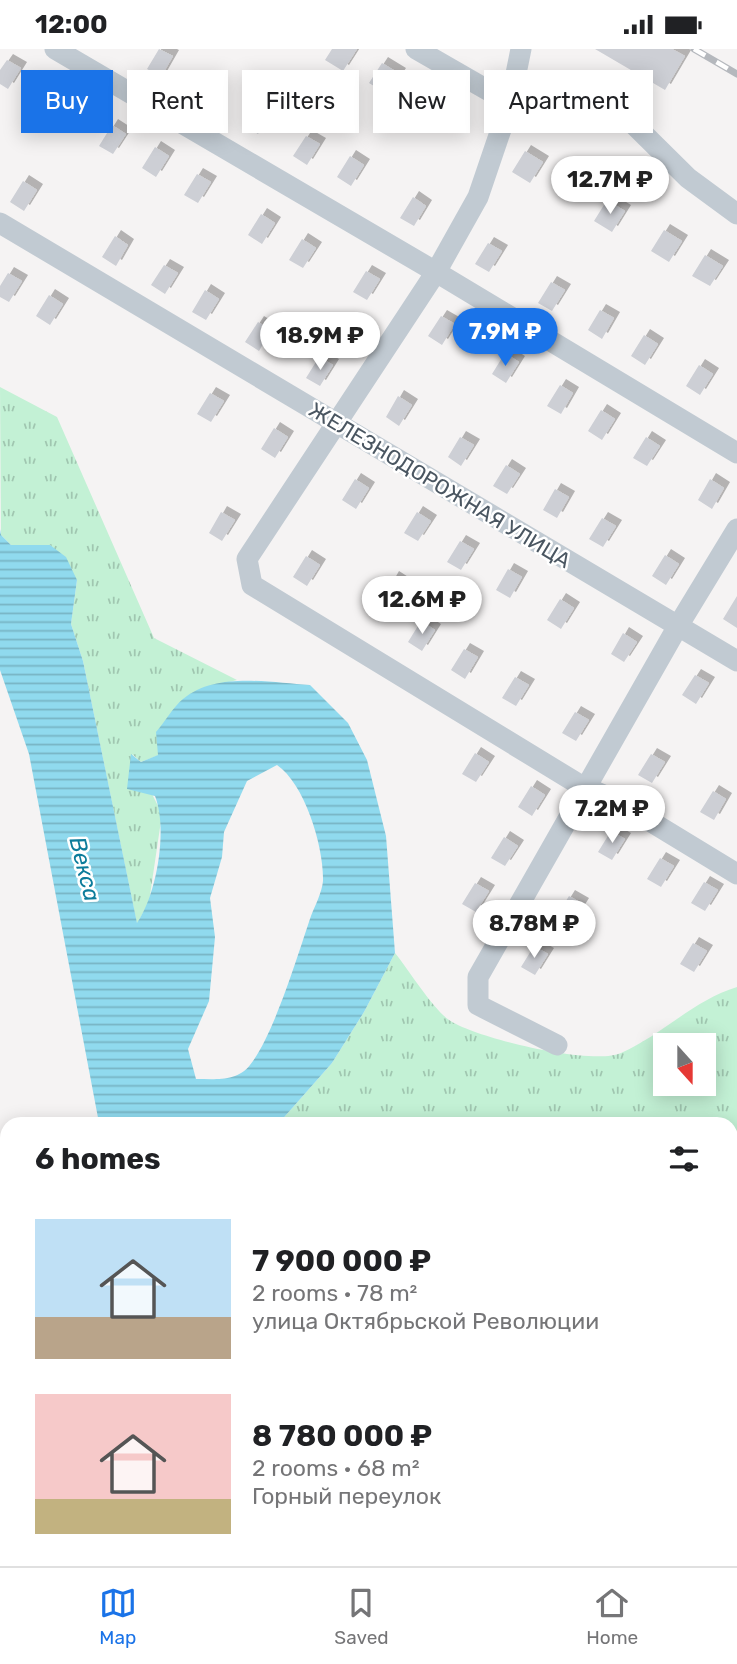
<!DOCTYPE html>
<html lang="en">
<head>
<meta charset="utf-8">
<style>
  body { margin:0; font-family:Rubik,sans-serif; background:#f2f2f2; color:#202124; height:100vh; display:flex; flex-direction:column; font-size:26px; white-space:nowrap }
  * { box-sizing:border-box; margin:0 }
  p { font-size:23px; color:#757577 }
  .icon { flex:none; width:38px; height:38px; fill:none; stroke:currentColor; stroke-width:2; stroke-linecap:round; stroke-linejoin:round }
  .map { position:relative; flex:1; overflow:hidden }
  .sheet { position:absolute; left:0px; top:1068px; width:738px; height:450px; display:flex; flex-direction:column; background:#fff; border-radius:21px 21px 0 0; box-shadow:0 4px 18px #0003 }
  .sheet>* { flex:none }
  .hud { position:absolute; left:21px; top:21px; width:696px; height:63px; display:flex; gap:14px }
  .needle { width:46px; rotate:159deg }
  .fabs { position:absolute; left:653px; top:984px; display:grid; gap:14px }
  .fabs a { display:grid; place-items:center; width:63px; height:63px; border-radius:0px; background:#fff; box-shadow:0 4px 18px #0003; font-size:35px }
  .price { position:absolute; translate:-50% -60px; padding:0 16px; border-radius:24px; background:#fff; color:#222; font-size:23px; line-height:46px; filter:drop-shadow(0 2px 4px #0008) }
  .price::after { content:''; position:absolute; left:50%; top:42px; width:21px; height:16px; margin-left:-10px; background:inherit; clip-path:polygon(0 0,100% 0,50% 100%) }
  .price.current { background:#1a73e8; color:#fff }
  ul { padding:0; list-style:none }
  li { display:flex; align-items:center; gap:21px; height:175px; padding:0 35px }
  li span { display:grid; place-items:center; flex:none; width:196px; height:140px; border-radius:0px; color:#555 }
  li>.icon { margin-inline-start:auto }
  span .icon { width:84px; height:84px; fill:#fffc; stroke-width:1 }
  li b { font-size:30px }
  h2 { display:flex; justify-content:space-between; align-items:center; height:84px; padding:0 35px; font-size:30px }
  .pill { padding:0 24px; border-radius:0px; background:#fff; box-shadow:0 4px 18px #0003; font-size:24px; line-height:63px }
  .pill.current { background:#1a73e8; color:#fff }
  .status { display:flex; justify-content:space-between; align-items:center; height:49px; padding:0 35px; background:#fff; direction:ltr }
  .status svg { height:19px; fill:currentColor }
  .tabs { display:flex; justify-content:space-around; align-items:center; height:98px; border-top:2px solid #e0e0e0; background:#fff; font-size:19px; color:#757577 }
  .tabs a { display:grid; justify-items:center; gap:4px }
  .tabs .current { color:#1a73e8 }
  .map>svg:first-child { display:block }
</style>
</head>
<body>
<div class="status"><b>12:00</b><svg viewBox="0 0 49 12"><path d="M0 12V9h3v3zM5 12V6h3v6zM10 12V3h3v9zM15 12V0h3v12zM26 1h20v11H26zM47 4h2v5h-2z"/></svg></div>
<div class="map">
<svg width="737" height="1517" viewBox="0 0 737 1517">
  <defs>
    <pattern id="grass-tufts" width="24" height="20" patternUnits="userSpaceOnUse" patternTransform="scale(1.75)"><rect width="24" height="20" fill="#c3f1d5"/><path d="M3 7l-1-3M5 7V3M7 7l1-3M15 17l-1-3M17 17v-4M19 17l1-3" fill="none" stroke="#a0c6b0"/></pattern>
    <pattern id="water-rules" width="6" height="5" patternUnits="userSpaceOnUse" patternTransform="scale(1.75)"><rect width="6" height="5" fill="#90daee"/><path d="M0 2.5h6" fill="none" stroke="#78b4c4"/></pattern>
    <filter id="shadow"><feDropShadow dx="6" dy="-6" stdDeviation="0" flood-color="#0004"/></filter>
  </defs>
  <rect width="100%" height="100%" fill="#f5f3f3"/>
  <path fill="url(#grass-tufts)" fill-rule="evenodd" d="M0,338L57,368L154,589L237,631L201,640L159,706L141,713L132,705L162,765L149,853L137,875L83,612L71,575L77,531L50,496H11L1,486Z
    M395,904C408,920 434,961 449,971C475,989 592,1017 621,1004C662,986 694,951 737,938V1517L700,1510H732V1074H279L332,1014L364,963ZM665,996H704V1034H665Z
    M115,1510H592L571,1517H112Z"/>
  <path fill="url(#water-rules)" fill-rule="evenodd" d="M0,480L1,486L11,496H50L66,508L77,531L71,575L83,612L137,874C157,845 168,780 155,747L127,740L131,705L141,713L158,706L156,683C165,673 173,658 183,650C217,622 270,634 310,636L348,674L367,711L386,787L395,904L364,963L332,1014L279,1074H253L255,1069L241,1074H99L29,705L0,621ZM277,716C305,735 324,798 323,832C322,843 315,857 311,867C298,905 274,986 250,1016C237,1033 215,1030 196,1030L188,1000L209,952L215,888L210,849L222,808L224,783L247,732Z
    M7,1502V1510H115L112,1517H0Z
    M592,1510H700L727,1517H571Z"/>
  <path fill="#cdcfd5" filter="url(#shadow)" d="M159,0L173,7L161,28L147,20Z
    M332,0H357L343,22L325,11Z
    M595,0H672L685,7L665,41Z
    M7,11L21,19L8,40L0,35V21Z
    M382,14L400,25L387,45L369,34Z
    M206,29L220,38L207,58L193,50Z
    M72,51L86,59L73,80L59,72Z
    M257,55L271,64L258,85L244,76Z
    M112,76L126,85L113,105L99,97Z
    M306,87L320,95L307,116L293,107Z
    M155,98L169,107L156,128L142,119Z
    M525,102L543,113L530,134L512,123Z
    M350,107L364,116L351,137L337,128Z
    M197,125L211,133L198,154L184,146Z
    M23,132L37,141L24,162L10,153Z
    M413,148L426,157L414,177L400,169Z
    M607,151L625,162L612,183L594,172Z
    M261,165L275,174L262,195L248,186Z
    M664,181L682,192L669,213L651,202Z
    M115,187L128,196L116,217L102,208Z
    M302,190L316,199L303,219L289,211Z
    M488,194L502,202L489,223L475,215Z
    M705,206L723,217L710,237L692,227Z
    M164,216L178,224L165,245L151,236Z
    M366,222L380,230L367,251L353,243Z
    M8,224L22,232L9,253L0,248V237Z
    M551,233L565,241L552,262L538,254Z
    M205,241L219,250L206,271L192,263Z
    M49,246L63,255L50,276L36,267Z
    M600,261L614,269L602,290L588,281Z
    M441,267L455,275L442,296L428,287Z
    M258,273L271,281L259,302L245,293Z
    M644,286L658,295L645,316L631,307Z
    M505,304L519,313L506,334L492,325Z
    M319,308L333,316L320,337L306,329Z
    M699,316L713,325L700,346L686,337Z
    M560,336L573,344L561,365L547,357Z
    M210,344L224,352L211,373L197,365Z
    M398,347L412,356L399,377L386,368Z
    M601,361L615,370L602,391L588,382Z
    M274,379L288,388L275,409L261,400Z
    M460,388L474,396L461,417L448,408Z
    M646,388L660,397L647,417L633,409Z
    M506,416L520,425L507,445L493,437Z
    M355,430L369,439L356,460L342,451Z
    M710,430L724,439L712,460L698,451Z
    M555,440L569,448L557,469L543,461Z
    M221,463L235,471L222,492L209,484Z
    M417,463L431,472L418,492L404,484Z
    M602,469L616,477L603,498L589,490Z
    M460,492L474,500L461,521L447,513Z
    M665,506L679,515L666,536L652,527Z
    M306,507L320,516L307,537L293,528Z
    M508,520L522,528L510,549L496,541Z
    M393,528L407,537L394,558L381,549Z
    M737,547V579L723,570Z
    M560,550L574,559L561,580L547,571Z
    M421,572L435,581L422,602L408,593Z
    M623,584L637,593L624,613L611,605Z
    M464,600L478,608L465,630L451,621Z
    M695,626L709,634L696,655L682,646Z
    M515,628L529,636L516,657L502,649Z
    M575,663L589,671L576,692L562,684Z
    M475,704L489,713L476,733L462,725Z
    M651,705L665,713L652,734L638,726Z
    M531,737L545,746L532,767L518,758Z
    M713,742L726,750L714,771L700,763Z
    M611,782L625,790L612,811L598,803Z
    M504,788L518,797L505,817L491,809Z
    M660,809L674,817L661,838L647,830Z
    M704,833L718,841L705,862L691,854Z
    M475,834L489,842L476,863L462,855Z
    M569,847L583,855L570,876L556,868Z
    M693,894L707,902L694,923L680,915Z
    M534,897L548,905L535,926L521,918Z"/>
  <g fill="none" stroke-linecap="round" stroke-linejoin="round">
    <path stroke="#c1cad2" stroke-width="21" d="M55,0L436,223L737,404
      M416,0L510,54
      M521,0L510,54L478,148L436,223L247,510L252,536L580,736L617,752L737,825
      M603,45L688,129L737,165
      M0,174L737,612
      M557,996L478,956V928L678,577L737,480"/>
    <defs>
      <path id="rail" d="M694,0L737,25"/>
    </defs>
    <use href="#rail" stroke="#b5b8bd" stroke-width="7"/>
    <use href="#rail" stroke="#fff" stroke-width="4.5" stroke-dasharray="13" stroke-linecap="butt"/>
  </g>
  <g text-anchor="middle" dominant-baseline="central" stroke-width="5" stroke-linejoin="round" paint-order="stroke">
    <g font-size="21" fill="#4a5661" stroke="#fff">
      <text transform="translate(440 436) rotate(31)">ЖЕЛЕЗНОДОРОЖНАЯ УЛИЦА</text>
    </g>
    <g font-size="23" font-style="italic" fill="#0c7c9b" stroke="#fff">
      <text transform="translate(85 820) rotate(76)">Векса</text>
    </g>
  </g>
</svg>
<div class="fabs">
<a><svg class="needle" viewBox="-14 -14 28 28"><path d="M0-13l5 13h-10z" fill="#e53935"/><path d="M0 13l5-13h-10z" fill="#757577"/></svg></a>
</div>
<b class="price" style="left:610px;top:167px">12.7M ₽</b>
<b class="price current" style="left:505px;top:319px">7.9M ₽</b>
<b class="price" style="left:320px;top:323px">18.9M ₽</b>
<b class="price" style="left:422px;top:587px">12.6M ₽</b>
<b class="price" style="left:612px;top:796px">7.2M ₽</b>
<b class="price" style="left:534px;top:911px">8.78M ₽</b>
<div class="hud">
<a class="pill current">Buy</a>
<a class="pill">Rent</a>
<a class="pill">Filters</a>
<a class="pill">New</a>
<a class="pill">Apartment</a>
</div>
<section class="sheet">
<h2>6 homes<svg class="icon" aria-label="filters" viewBox="0 0 24 24"><path d="M4 7h16M4 17h16"/><circle cx="9" cy="7" r="2"/><circle cx="15" cy="17" r="2"/></svg></h2>
<ul>
<li><span style="background:linear-gradient(#bfe0f5 70%,#b9a48a 0)"><svg class="icon" aria-label="home" viewBox="0 0 24 24"><path d="M3 11l9-7 9 7M6 9v11h12V9"/></svg></span><div><b>7 900 000 ₽</b><p>2 rooms · 78 m²</p><p>улица Октябрьской Революции</p></div></li>
<li><span style="background:linear-gradient(#f6c9c9 75%,#c2b280 0)"><svg class="icon" aria-label="home" viewBox="0 0 24 24"><path d="M3 11l9-7 9 7M6 9v11h12V9"/></svg></span><div><b>8 780 000 ₽</b><p>2 rooms · 68 m²</p><p>Горный переулок</p></div></li>
</ul>
</section>
</div>
<nav class="tabs">
<a class="current"><svg class="icon" aria-label="map" viewBox="0 0 24 24"><path d="M3 6l6-2 6 2 6-2v14l-6 2-6-2-6 2zM9 4v14M15 6v14"/></svg>Map</a>
<a><svg class="icon" aria-label="saved" viewBox="0 0 24 24"><path d="M7 4h10v16l-5-4-5 4z"/></svg>Saved</a>
<a><svg class="icon" aria-label="home" viewBox="0 0 24 24"><path d="M3 11l9-7 9 7M6 9v11h12V9"/></svg>Home</a>
</nav>
</body>
</html>
